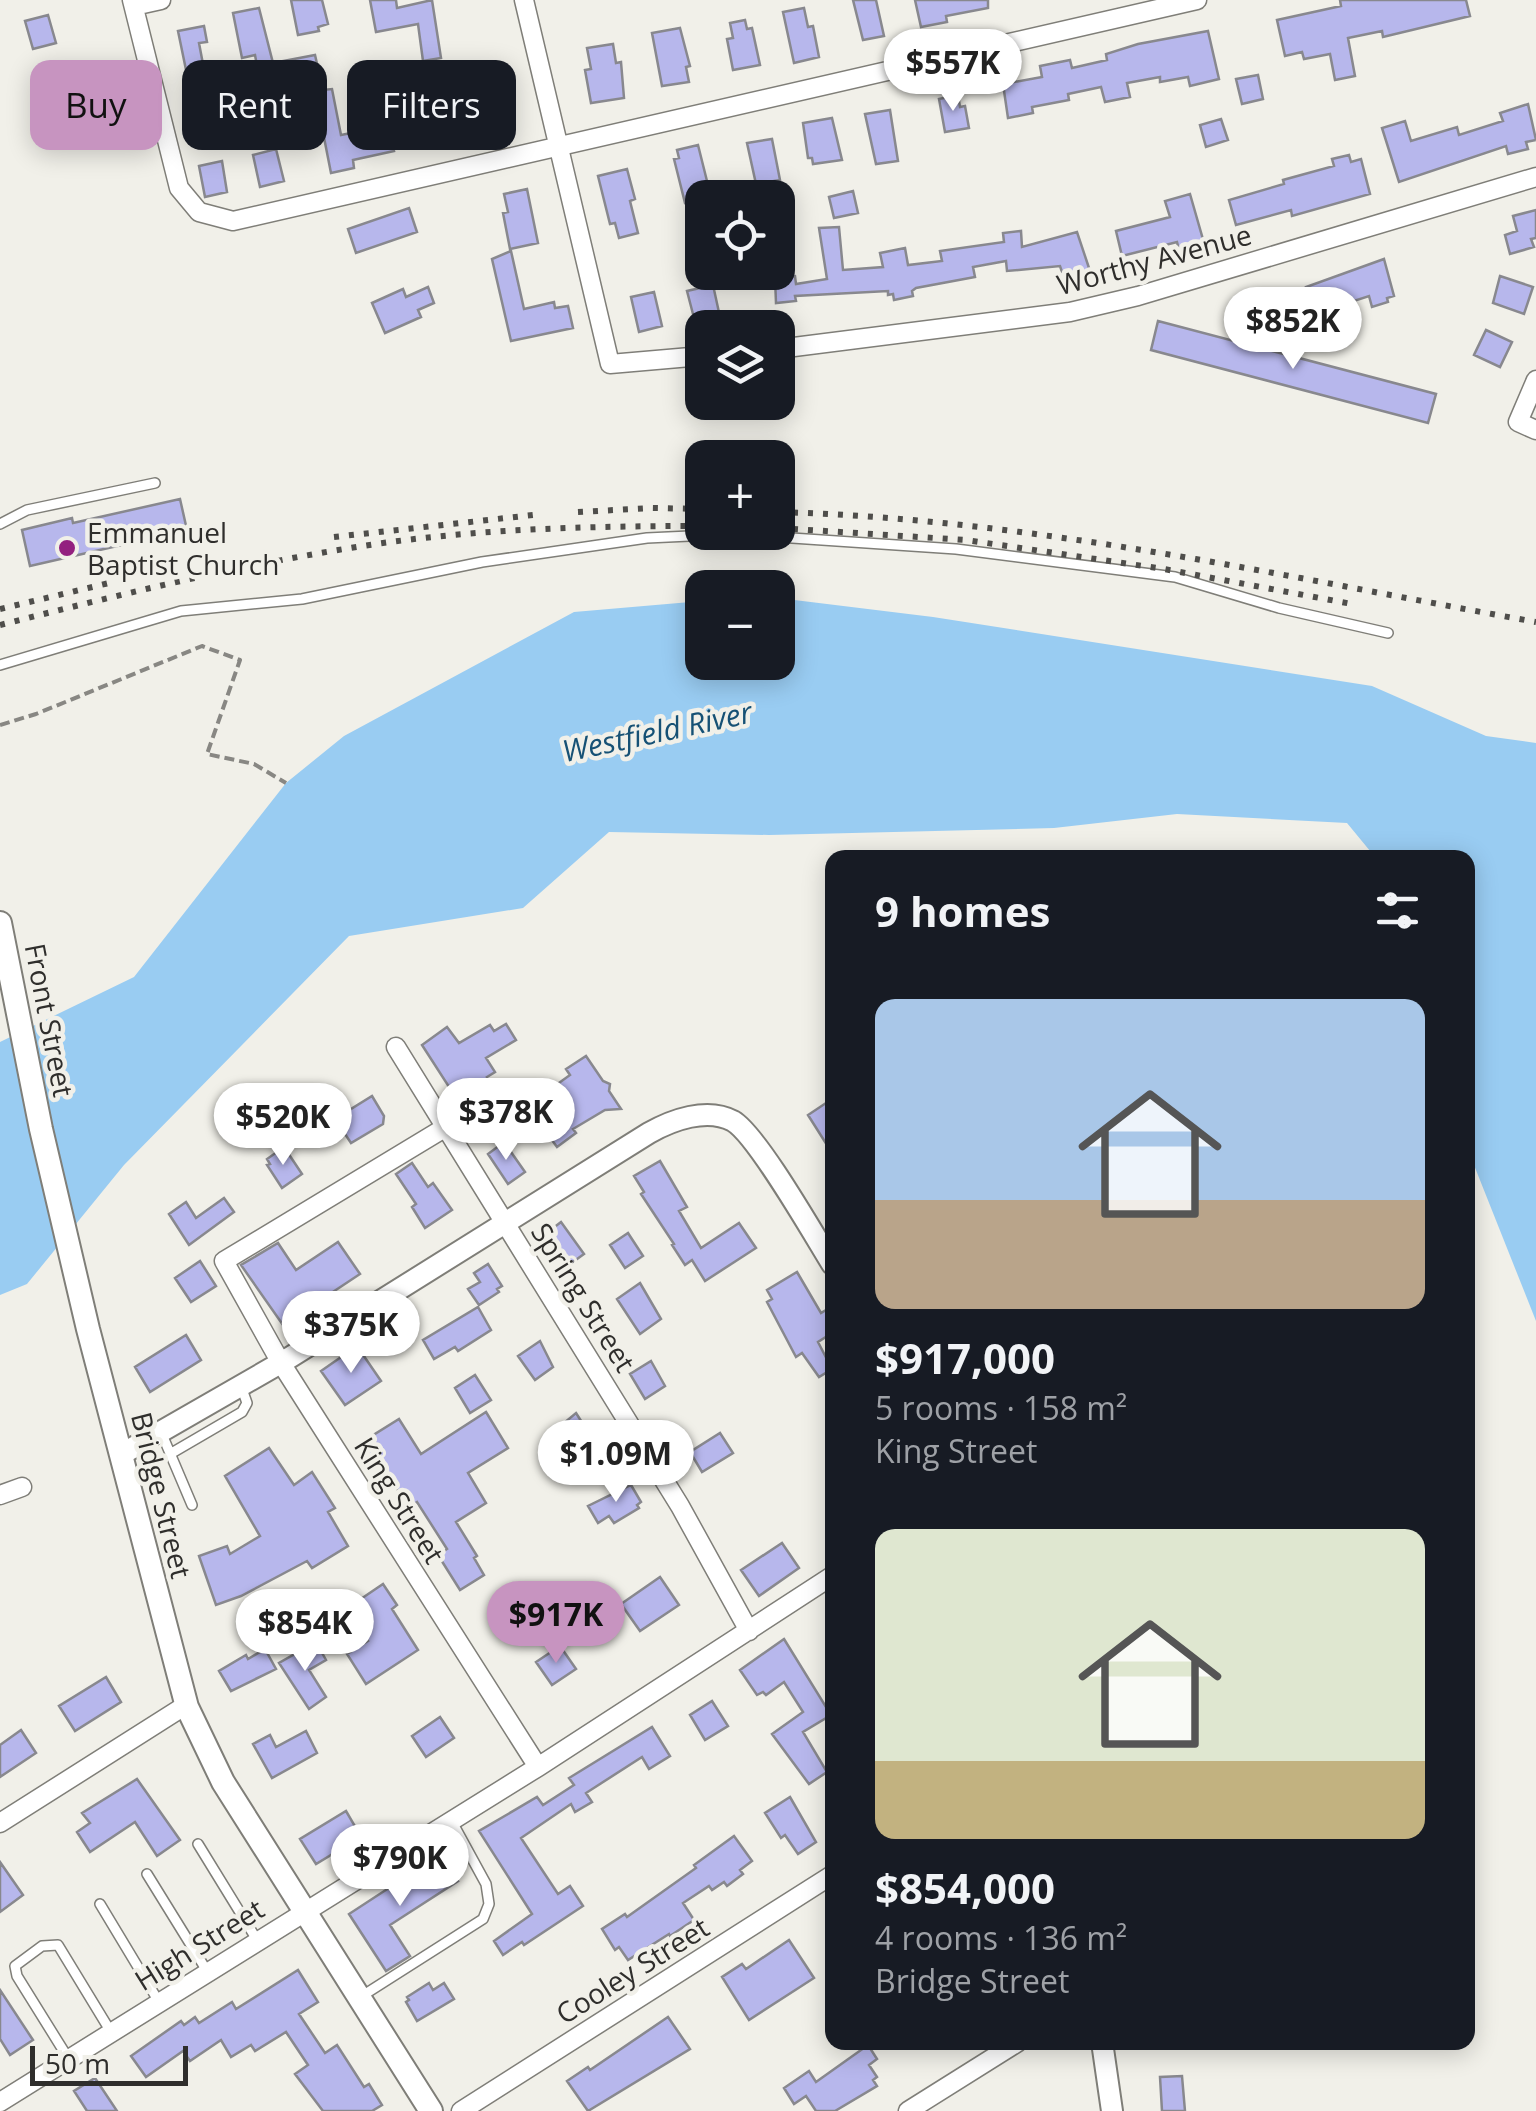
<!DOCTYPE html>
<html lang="en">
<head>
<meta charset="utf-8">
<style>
  body { margin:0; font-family:"Open Sans",sans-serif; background:#20242c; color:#f1f3f6; height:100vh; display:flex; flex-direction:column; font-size:38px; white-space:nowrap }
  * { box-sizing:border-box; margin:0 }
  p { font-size:32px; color:#9ea1a6 }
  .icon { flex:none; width:55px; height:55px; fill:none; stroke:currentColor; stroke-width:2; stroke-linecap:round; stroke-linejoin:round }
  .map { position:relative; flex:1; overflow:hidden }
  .panel { position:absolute; left:825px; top:850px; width:650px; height:1200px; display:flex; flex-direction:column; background:#171b24; border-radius:20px; box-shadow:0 5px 25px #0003 }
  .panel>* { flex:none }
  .top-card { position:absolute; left:30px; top:60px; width:645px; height:90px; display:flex; gap:20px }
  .buttons { position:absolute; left:685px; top:180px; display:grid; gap:20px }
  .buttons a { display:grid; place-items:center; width:110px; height:110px; border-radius:20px; background:#171b24; box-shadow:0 5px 25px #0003; font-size:50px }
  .scale { position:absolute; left:30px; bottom:25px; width:158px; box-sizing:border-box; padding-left:10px; border:5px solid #2f2e2c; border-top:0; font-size:28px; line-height:35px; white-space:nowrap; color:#2f2e2c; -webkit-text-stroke:8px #f1f0e9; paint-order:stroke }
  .price { position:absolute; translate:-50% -85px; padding:0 22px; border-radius:35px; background:#fff; color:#222; font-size:32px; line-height:65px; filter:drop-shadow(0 2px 5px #0008) }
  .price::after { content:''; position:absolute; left:50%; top:60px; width:30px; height:22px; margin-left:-15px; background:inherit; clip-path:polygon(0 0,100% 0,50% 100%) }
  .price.current { background:#c794c0; color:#111 }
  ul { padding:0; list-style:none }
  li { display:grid; align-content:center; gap:20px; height:530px; padding:0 50px }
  li span { display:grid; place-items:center; height:310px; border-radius:20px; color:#555 }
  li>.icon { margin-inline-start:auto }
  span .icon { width:180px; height:180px; fill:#fffc; stroke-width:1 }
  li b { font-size:42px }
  h2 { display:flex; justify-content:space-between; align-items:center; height:120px; padding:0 50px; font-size:42px }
  .chip { padding:0 35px; border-radius:20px; background:#171b24; box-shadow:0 5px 25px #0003; font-size:35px; line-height:90px }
  .chip.current { background:#c794c0; color:#111 }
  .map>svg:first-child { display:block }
</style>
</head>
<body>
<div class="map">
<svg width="1536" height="2111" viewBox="0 0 1536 2111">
  <rect width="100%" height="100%" fill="#f1f0e9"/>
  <path fill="#99ccf2" d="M778,598L933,617L1372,686L1486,736L1536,743V1321L1468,1150V858L1375,857L1347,823L1177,814L1054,828L769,835L609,832L523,908L349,936L124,1165L27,1284L0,1295V1042L134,977L286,783L344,736L574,612L702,601V662H778Z"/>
  <path fill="#b7b7ec" stroke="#88888e" stroke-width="2.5" d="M291,0H322L328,24L318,27L319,31L298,35Z
    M370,0H396L397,8L432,0L441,58L423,61L418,24L376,32Z
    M853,0H876L884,36L863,40Z
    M915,0H988V8L946,16L947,22L921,27Z
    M1340,0H1466L1470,16L1383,37L1382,31L1348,38L1355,76L1335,80L1330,54L1304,59L1302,52L1285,56L1277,20L1341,6Z
    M259,8L273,63L315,55L323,90L332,89L341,135L376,128L370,102L397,95L407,140L392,143L394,151L353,160L354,168L331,173L317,102L266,114L255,55L242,58L233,13Z
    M804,8L808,27L813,26L819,57L794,63L783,12Z
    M48,15L56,43L33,49L25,21Z
    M745,20L747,29L752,28L760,65L733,70L727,39L733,38L730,23Z
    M204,26L207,42L199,43L209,96L192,99L178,31Z
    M680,28L690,66L686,67L689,82L662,86L652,33Z
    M1208,31L1219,79L1190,86L1188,77L1160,82V77L1127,83L1130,97L1105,102L1101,87L1068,94L1069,100L1032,107L1033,113L1008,118L1003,84L1042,77L1040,66L1070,60L1072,68L1107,60L1106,54L1138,44Z
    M613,44L616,63L621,62L624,98L591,103L585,70L591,69L587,48Z
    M1258,75L1263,99L1242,104L1236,79Z
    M101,82L108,116L94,119L88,127L80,120L67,123L61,90Z
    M958,95L960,107L965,106L969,128L945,132L939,99Z
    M466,101L472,131L446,136L440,107Z
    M1528,104L1536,140L1526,142L1528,149L1508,154L1506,146L1399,182L1382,128L1405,121L1411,141L1457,127L1459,135L1503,121L1500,113Z
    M890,110L898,161L876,164L865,114Z
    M832,118L842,160L813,164L812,158H808L803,123Z
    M1221,119L1228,140L1206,147L1200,125Z
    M772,139L780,180L756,184L747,143Z
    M698,145L711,197L685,203L674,159L679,158L677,150Z
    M276,149L284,181L260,187L253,155Z
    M1349,155L1351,162L1361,159L1370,194L1292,216L1291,210L1236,225L1229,200L1284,184L1283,180L1334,166L1332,159Z
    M222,161L227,192L205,197L199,166Z
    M627,169L635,199L630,201L638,233L619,238L615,223L610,224L598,176Z
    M527,189L538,243L510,249L503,213L508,212L504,194Z
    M853,191L858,213L834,218L829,197Z
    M1190,194L1204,243L1179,250L1177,242L1122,256L1116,231L1170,217L1165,201Z
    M409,208L417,232L356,253L348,229Z
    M1536,210V238L1531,239L1534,247L1510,254L1505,235L1517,231L1513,216Z
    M839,227L843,270L883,267L880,253L905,248L908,265L942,261L940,251L1004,242L1003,233L1021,231L1022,247L1077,232L1090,271L1064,278L1060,266L1007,271L1006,261L973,267L975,277L916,288L912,291L913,296L894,300L893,294L888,295V291L795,296L796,301L776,303L775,278L795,276L796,284L827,279L819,228Z
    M511,251L524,309L554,302L555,308L568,306L573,328L511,341L492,259Z
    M1384,259L1394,296L1387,298L1388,302L1372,307L1369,296L1314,314L1306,287Z
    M1500,276L1533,287L1524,314L1493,303Z
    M713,285L720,317L698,323L697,317L694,318L687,291Z
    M428,287L434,303L418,310L421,317L385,333L372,303L403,289L406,297Z
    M654,292L662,326L639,332L631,297Z
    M1158,321L1436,394L1428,423L1151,350Z
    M1486,330L1512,342L1500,367L1474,355Z
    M180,499L187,530L30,566L22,530L72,518L73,523Z
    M506,1024L516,1040L486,1058L495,1072L487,1077L492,1084L480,1091L504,1123L501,1124L504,1128L491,1138L464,1102L460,1104L422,1045L447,1027L459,1043L490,1025L494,1031Z
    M586,1056L603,1081L610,1084L609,1091L621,1109L605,1110L573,1129L576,1133L557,1147L527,1106L570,1075L566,1069Z
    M372,1096L384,1116L383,1124L351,1143L335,1119Z
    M832,1099V1153L808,1115Z
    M504,1142L525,1172L508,1184L488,1154Z
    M284,1147L302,1174L282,1188L267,1165L270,1164L267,1159Z
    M660,1161L687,1207L679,1211L701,1248L739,1223L756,1248L705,1281L692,1260L685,1265L672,1245L674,1244L641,1194L644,1192L634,1176Z
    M412,1163L428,1187L433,1183L452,1210L425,1228L412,1207L416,1204L396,1174Z
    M224,1198L234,1212L189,1245L169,1214L186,1202L196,1218Z
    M561,1222L584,1254L566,1267L544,1235Z
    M628,1233L643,1256L625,1268L610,1245Z
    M338,1242L360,1274L283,1325L241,1265L278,1243L296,1270Z
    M200,1261L216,1286L191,1302L175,1278Z
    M488,1264L502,1286L497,1289L499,1292L479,1305L468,1289L480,1282L474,1273Z
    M797,1272L821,1313L826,1310L832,1322V1333L818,1342L832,1369L819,1377L802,1353L796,1357L767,1302L772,1299L767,1290Z
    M640,1283L661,1319L640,1334L617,1299Z
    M478,1307L491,1330L458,1351L455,1347L434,1359L423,1340Z
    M186,1335L201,1360L150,1392L135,1367Z
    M540,1341L553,1367L535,1380L518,1356Z
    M357,1346L381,1381L345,1405L321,1371Z
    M651,1361L665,1386L645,1399L630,1374Z
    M475,1375L491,1400L470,1413L455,1388Z
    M486,1412L508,1448L468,1473L486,1503L456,1522L477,1556L474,1558L484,1575L460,1590L438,1555L447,1549L417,1502L410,1507L380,1465L375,1469L359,1444L399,1419L421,1454Z
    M576,1413L590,1435L565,1452L552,1433Z
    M720,1433L733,1453L702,1472L690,1452Z
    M269,1448L294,1485L312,1472L335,1508L328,1512L348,1546L312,1568L307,1561L241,1596L216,1605L199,1556L227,1546L230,1554L260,1536L225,1476Z
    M631,1485L641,1502L637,1505L639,1508L614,1523L609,1516L598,1523L588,1506Z
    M782,1543L799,1568L759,1596L741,1570Z
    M660,1577L679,1605L640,1631L621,1604Z
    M520,1583L541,1614L519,1629L498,1597Z
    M383,1584L397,1605L392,1609L418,1650L366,1684L347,1654L368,1641L346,1609Z
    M784,1639L831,1715L803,1732L827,1772L809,1784L772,1734L803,1712L784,1682L766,1695L763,1692L757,1695L740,1670Z
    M316,1642L326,1660L309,1670L326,1697L309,1709L279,1663Z
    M560,1646L576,1669L552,1685L536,1662Z
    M265,1649L276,1669L231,1691L219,1671L246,1655L248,1659Z
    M106,1677L121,1702L75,1731L59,1706Z
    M712,1701L728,1726L705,1740L690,1715Z
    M440,1717L454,1738L426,1757L412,1736Z
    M652,1727L670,1756L649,1769L642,1757L586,1793L592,1802L575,1812L571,1804L521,1838L558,1894L570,1886L583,1906L524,1945L522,1942L503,1955L494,1941L532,1914L479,1831L537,1797L543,1805L574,1785L569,1778Z
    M21,1730L36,1753L0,1777V1745Z
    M306,1731L317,1753L272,1778L253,1744L270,1735L276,1747Z
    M137,1779L180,1840L157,1856L135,1822L90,1852L77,1832L90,1823L82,1813Z
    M790,1797L816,1842L798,1854L785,1835L781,1838L765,1813Z
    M346,1811L356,1828L344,1836L349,1844L316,1864L300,1839Z
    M734,1836L752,1861L740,1870L743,1874L727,1886L724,1882L712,1890L709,1886L683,1903L694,1920L670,1936L669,1934L628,1960L619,1947L615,1950L602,1929L625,1914L627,1917L696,1868L694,1865Z
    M441,1854L458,1881L390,1925L410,1956L386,1971L349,1914Z
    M0,1862L23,1895L0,1912Z
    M789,1940L814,1978L749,2020L722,1977L742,1964L746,1969Z
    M298,1970L318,2002L299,2014L325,2053L337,2045L364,2087L369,2084L382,2105L372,2111H323L295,2074L308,2065L286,2032L255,2051L251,2045L231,2057L221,2040L190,2061L183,2051L146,2077L131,2056L181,2021L184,2025L195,2017L199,2023L232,2002L236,2009Z
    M429,1983L433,1990L444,1983L454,1999L417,2021L406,2002L409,2000L407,1997Z
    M0,1990L33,2040L10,2055L0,2039Z
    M668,2017L690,2049L588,2111L567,2081L588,2067L590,2070Z
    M868,2045L877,2059L869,2065L877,2077L873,2080L877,2086L835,2111H816L806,2096L794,2104L784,2088L809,2071L816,2082Z
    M1182,2076L1185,2111H1162L1160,2077Z
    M95,2078L117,2111H87L74,2091Z"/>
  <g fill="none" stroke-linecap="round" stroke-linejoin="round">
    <defs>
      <path id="service" d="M0,524L27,510L155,483
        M0,665L181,611L302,599L482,562L647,538L732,534L956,549L1175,577L1279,608L1388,633
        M161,1432L192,1505
        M170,1454L242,1412L247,1403L241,1386
        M198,1844L257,1940
        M147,1874L207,1971
        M100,1904L159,2002
        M362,1996L483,1919L489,1904L486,1884L451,1820
        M68,2058L17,1976L15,1966L42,1946L58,1945L111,2032"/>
      <path id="minor" d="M132,0L179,188L199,212L233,221L1197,0
        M524,0L610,364L702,356
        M134,6L161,0
        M778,349L1070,312L1138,296L1536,177
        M1536,380L1518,422L1536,430
        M396,1047L680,1506L749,1631
        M446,1127L224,1261L281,1363L538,1767
        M0,1495L22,1487
        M0,1823L186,1705
        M0,2102L538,1767L832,1576
        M461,2111L832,1875
        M908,2111L1018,2042"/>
      <path id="tertiary" d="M122,1454L289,1358L649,1133C672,1120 707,1107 733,1121C757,1135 814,1235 832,1264
        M1102,2042L1112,2111"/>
      <path id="secondary" d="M0,923L41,1129L88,1329L187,1707L223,1782L431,2111"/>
    </defs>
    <use href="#service" stroke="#7f7e78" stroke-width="12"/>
    <use href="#minor" stroke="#7f7e78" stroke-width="21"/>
    <use href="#tertiary" stroke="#7f7e78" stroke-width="24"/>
    <use href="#secondary" stroke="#7f7e78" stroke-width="26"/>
    <path stroke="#888783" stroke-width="4" stroke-dasharray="10 5" stroke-linecap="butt" d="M0,725L36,714L202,646L240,660L207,754L254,764L286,783"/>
    <use href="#service" stroke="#fff" stroke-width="9"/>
    <use href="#minor" stroke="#fff" stroke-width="18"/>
    <use href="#tertiary" stroke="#fff" stroke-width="20"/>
    <use href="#secondary" stroke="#fff" stroke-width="22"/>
    <path stroke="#4f4e4b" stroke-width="6" stroke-dasharray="5 10" stroke-linecap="butt" d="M578,512L652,508L702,509
      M778,512C1034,519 1284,577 1536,622
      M778,528L966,540L1164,569L1352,604
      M334,537L533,515
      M0,609L109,583
      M0,625C114,596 228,568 344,549C462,529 583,526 702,526"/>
  </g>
  <circle fill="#93207f" stroke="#f1f0e9" stroke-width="4" cx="67" cy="548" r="10"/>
  <g text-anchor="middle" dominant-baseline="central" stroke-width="9" stroke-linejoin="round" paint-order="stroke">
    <g font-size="28" fill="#2f2e2c" stroke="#f1f0e9">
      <text transform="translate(1154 259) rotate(-15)">Worthy Avenue</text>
      <text transform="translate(50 1020) rotate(79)">Front Street</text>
      <text transform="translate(584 1297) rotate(58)">Spring Street</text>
      <text transform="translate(162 1495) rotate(76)">Bridge Street</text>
      <text transform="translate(400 1500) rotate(58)">King Street</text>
      <text transform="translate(199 1944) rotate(-32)">High Street</text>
      <text transform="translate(632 1970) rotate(-32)">Cooley Street</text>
    </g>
    <g font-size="28" fill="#2f2e2c" stroke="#f1f0e9" text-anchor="start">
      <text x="87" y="532">Emmanuel<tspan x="87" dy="32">Baptist Church</tspan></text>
    </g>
    <g font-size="30" font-style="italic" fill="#165175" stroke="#f1f0e9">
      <text transform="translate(657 731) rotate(-12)">Westfield River</text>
    </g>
  </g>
</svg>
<div class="buttons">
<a><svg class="icon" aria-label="locate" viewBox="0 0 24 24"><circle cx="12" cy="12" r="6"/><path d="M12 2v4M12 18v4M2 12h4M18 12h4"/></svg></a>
<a><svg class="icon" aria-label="layers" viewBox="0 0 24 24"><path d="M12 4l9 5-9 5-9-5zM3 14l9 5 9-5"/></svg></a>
<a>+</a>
<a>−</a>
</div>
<div class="scale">50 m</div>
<b class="price" style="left:953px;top:114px">$557K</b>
<b class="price" style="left:1293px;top:372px">$852K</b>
<b class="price" style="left:506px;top:1163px">$378K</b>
<b class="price" style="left:283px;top:1168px">$520K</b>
<b class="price" style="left:351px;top:1376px">$375K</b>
<b class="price" style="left:616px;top:1505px">$1.09M</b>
<b class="price current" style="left:556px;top:1666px">$917K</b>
<b class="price" style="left:305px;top:1674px">$854K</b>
<b class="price" style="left:400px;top:1909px">$790K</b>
<div class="top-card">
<a class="chip current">Buy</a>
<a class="chip">Rent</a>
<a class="chip">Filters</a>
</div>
<section class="panel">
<h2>9 homes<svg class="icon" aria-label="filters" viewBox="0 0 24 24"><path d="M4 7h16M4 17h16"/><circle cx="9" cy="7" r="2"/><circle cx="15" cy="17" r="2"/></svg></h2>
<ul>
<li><span style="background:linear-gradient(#a9c7e8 65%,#b9a48a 0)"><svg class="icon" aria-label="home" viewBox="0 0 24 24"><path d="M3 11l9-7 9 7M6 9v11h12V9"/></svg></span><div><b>$917,000</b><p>5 rooms · 158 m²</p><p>King Street</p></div></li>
<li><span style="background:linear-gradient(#dfe7d0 75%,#c2b280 0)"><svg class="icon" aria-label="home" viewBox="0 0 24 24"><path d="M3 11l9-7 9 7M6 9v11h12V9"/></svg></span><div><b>$854,000</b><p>4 rooms · 136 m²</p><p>Bridge Street</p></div></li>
</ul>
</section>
</div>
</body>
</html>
